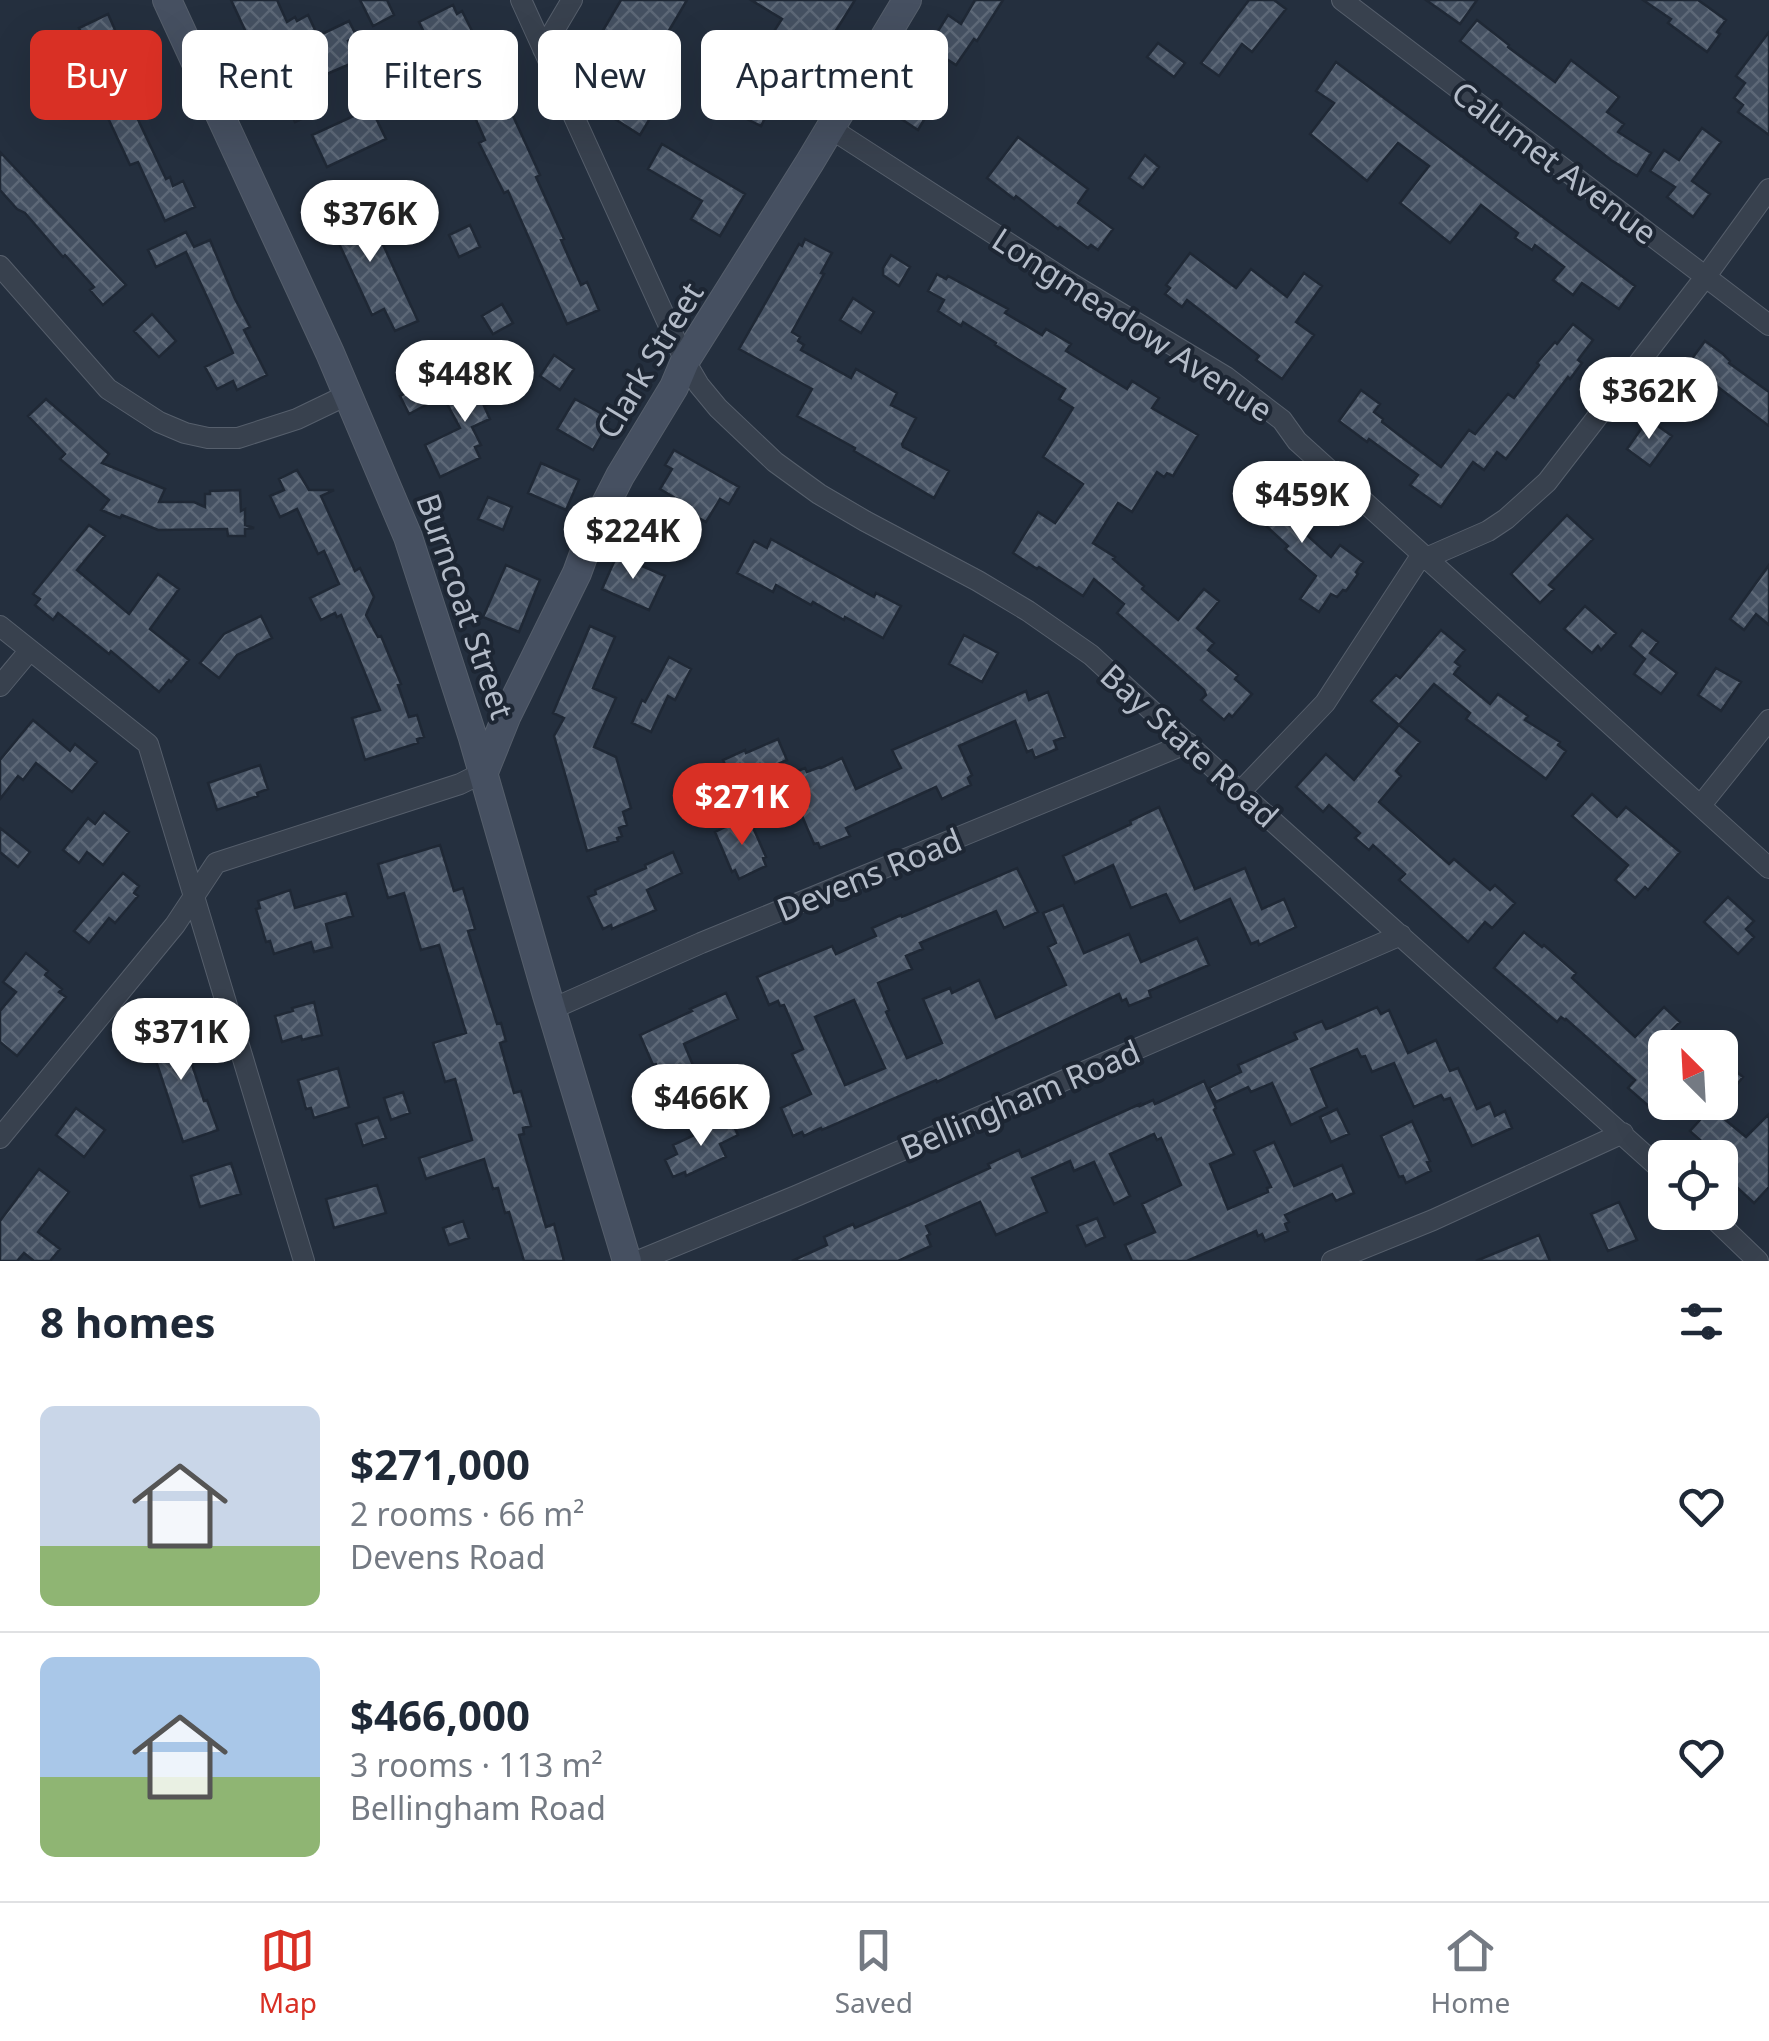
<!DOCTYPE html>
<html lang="en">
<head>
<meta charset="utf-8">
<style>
  body { margin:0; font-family:"Noto Sans",sans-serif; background:#f2f2f3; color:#1f2937; height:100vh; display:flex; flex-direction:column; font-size:38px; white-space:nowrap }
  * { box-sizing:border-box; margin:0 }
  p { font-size:32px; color:#747a83 }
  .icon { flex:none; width:55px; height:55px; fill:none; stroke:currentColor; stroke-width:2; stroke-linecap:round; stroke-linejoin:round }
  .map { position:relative; height:1261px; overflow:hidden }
  .details { display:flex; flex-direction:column; background:#fff; flex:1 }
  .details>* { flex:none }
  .top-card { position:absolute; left:30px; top:30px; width:1000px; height:90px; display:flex; gap:20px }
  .needle { width:65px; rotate:336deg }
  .tools { position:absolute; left:1648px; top:1030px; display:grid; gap:20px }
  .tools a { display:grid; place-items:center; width:90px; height:90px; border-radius:15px; background:#fff; box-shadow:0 10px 40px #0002; font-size:50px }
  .price { position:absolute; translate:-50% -85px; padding:0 22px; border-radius:35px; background:#fff; color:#222; font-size:32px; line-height:65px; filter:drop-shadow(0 2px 5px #0008) }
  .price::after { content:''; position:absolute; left:50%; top:60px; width:30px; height:22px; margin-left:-15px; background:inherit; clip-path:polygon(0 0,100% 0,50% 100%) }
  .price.active { background:#d93025; color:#fff }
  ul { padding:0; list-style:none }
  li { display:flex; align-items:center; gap:30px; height:250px; padding:0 40px }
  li+li { border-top:2px solid #e0e1e3 }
  li span { display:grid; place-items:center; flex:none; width:280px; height:200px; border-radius:15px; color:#555 }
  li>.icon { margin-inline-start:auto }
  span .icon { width:120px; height:120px; fill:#fffc; stroke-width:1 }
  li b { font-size:42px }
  h2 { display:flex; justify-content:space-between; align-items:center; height:120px; padding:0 40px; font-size:42px }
  .pill { padding:0 35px; border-radius:15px; background:#fff; box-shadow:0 10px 40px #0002; font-size:35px; line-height:90px }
  .pill.active { background:#d93025; color:#fff }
  .dock { display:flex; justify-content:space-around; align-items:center; height:140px; border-top:2px solid #e0e1e3; background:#fff; font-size:28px; color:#747a83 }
  .dock a { display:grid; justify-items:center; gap:5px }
  .dock .active { color:#d93025 }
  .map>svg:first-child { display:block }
</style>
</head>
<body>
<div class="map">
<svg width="1769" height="1261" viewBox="0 0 1769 1261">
  <defs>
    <pattern id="building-cross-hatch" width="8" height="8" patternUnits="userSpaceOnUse" patternTransform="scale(2.5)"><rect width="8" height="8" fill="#455162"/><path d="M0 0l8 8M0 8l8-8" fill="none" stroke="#5d6877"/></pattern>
  </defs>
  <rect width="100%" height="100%" fill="#242f3e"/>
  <path fill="url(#building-cross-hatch)" stroke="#1f2835" stroke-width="2.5" fill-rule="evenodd" d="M231,0H277L287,22L295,17L297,21L308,15L318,36L349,21L357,37L348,41L357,61L306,83L319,111L295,122L272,70L265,73Z
    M360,0H387L394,15L373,26Z
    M621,0H687L664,39L654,33L628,78L603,63L599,70L587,53L595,37L598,39Z
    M751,0H855L815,64L771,36L782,19Z
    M975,0H1003L977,41L974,39L956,65L928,47L948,15L961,24Z
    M1249,0H1274L1286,9L1252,52L1242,44L1219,76L1201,63Z
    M1426,0H1477L1460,24Z
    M1643,0H1698L1726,20L1717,32L1720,34L1707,52L1668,23L1671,19Z
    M453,5L457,14L462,11L473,33L461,39L481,82L493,77L502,92L540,175L536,177L564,239L561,240L581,285L587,282L599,310L567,324L508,191L504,193L479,143L485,140L468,102L456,107L449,91L452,89L419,22Z
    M108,14L119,39L91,53L79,28Z
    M1477,20L1509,45L1508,47L1555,82L1571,60L1619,97L1607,112L1624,124L1618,132L1651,153L1637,176L1611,160L1460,41Z
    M1769,32V135L1738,112L1743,105L1734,98L1745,83L1736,76Z
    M725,37L742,47L728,71L711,61Z
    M1158,43L1185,63L1174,77L1147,57Z
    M1336,62L1635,286L1619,309L1582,283L1573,295L1553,280L1564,267L1535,245L1532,250L1515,238L1518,233L1481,205L1450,243L1400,203L1429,166L1398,143L1367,181L1310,134L1334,103L1316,91Z
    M745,66L782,85L761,126L731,111L741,91L734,87Z
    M117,75L166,179L170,177L173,186L183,181L195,207L165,221L138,162L130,165L93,86Z
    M634,87L660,102L640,135L615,119Z
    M890,87L930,110L918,130L880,105Z
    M371,108L386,139L327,167L312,135Z
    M1702,128L1721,142L1692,181L1710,194L1693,217L1667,197L1675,187L1650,171L1664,150L1679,160Z
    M1018,137L1088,189L1078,203L1113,229L1098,250L1091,245L1088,248L1060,227L1058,229L1016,196L1014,199L987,178Z
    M662,144L745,194L720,236L691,219L702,201L648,169Z
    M0,152L126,285L103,305L90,290L94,287L65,255L63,257L25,213L17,209L0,190Z
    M1145,155L1159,167L1143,188L1129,178Z
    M351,196L373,241L380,238L418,321L395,331L384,309L372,315L323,209Z
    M470,225L480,247L459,257L449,235Z
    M186,232L194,247L210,240L235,299L250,327L244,330L267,375L237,390L233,381L217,389L205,367L233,353L186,252L156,267L148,250Z
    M805,239L832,253L821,273L824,274L792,332L800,337L798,341L804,345L801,350L851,378L856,369L897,393L891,405L916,418L902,444L903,447L949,471L934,498L854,451L855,448L797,416L812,389L739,349L799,244L802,246Z
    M1190,253L1236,288L1251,269L1287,297L1304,273L1322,286L1296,322L1314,335L1282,379L1256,360L1259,356L1187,300L1182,307L1165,294L1170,288L1166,285Z
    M891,255L910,267L899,286L883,275V268Z
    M937,274L946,279L948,276L1008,309L1005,313L1042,335L1046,329L1071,344L1066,351L1127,389L1132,381L1159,398L1152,408L1198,435L1173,476L1167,473L1164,477L1157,472L1132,512L1118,503L1093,543L1115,557L1113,559L1144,586L1142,589L1178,620L1204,589L1219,601L1197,628L1214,643L1208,650L1238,675L1235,679L1252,694L1232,717L1229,714L1224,720L1201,700L1206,695L1204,690L1117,613L1124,604L1094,579L1083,596L1039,567L1037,569L1013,553L1038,512L1055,523L1083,484L1043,457L1073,408L1059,399L1065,389L995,345L996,343L963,322L961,326L938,311L944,300L928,291Z
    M853,298L874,312L861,333L840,320Z
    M502,304L513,323L493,334L482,316Z
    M152,314L176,341L159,357L134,331Z
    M1573,324L1593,340L1578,360L1582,363L1570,379L1568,377L1506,459L1497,452L1484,470L1473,462L1441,507L1410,485L1418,475L1369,439L1367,442L1339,421L1361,390L1380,404L1374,412L1383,419L1382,422L1441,467L1469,430L1475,434L1508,394L1514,398L1539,365L1537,363L1555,342L1557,344Z
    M1705,341L1723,354L1730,361L1729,363L1769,392V426L1688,364Z
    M554,355L574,369L560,390L540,376Z
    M425,360L429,369L436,366L450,392L409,414L400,396L406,393L396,376Z
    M492,377H500L508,396L484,406L490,419L472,427L481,445L475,447L480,458L440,477L425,445L460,428L444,398Z
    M46,399L109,454L102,463L165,489L159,502H194L205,507V494H210V491L240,490L241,511L245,509V525L254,528L245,529V536H228L227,529L158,530L122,515L120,518L101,510L109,500L60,459L65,454L28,416Z
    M575,399L604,415L602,418L609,422L593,450L557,429Z
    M1648,419L1672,436L1650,466L1627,449Z
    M674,450L739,487L729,504L720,499L706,522L685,510L687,505L660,489L672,469L665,465Z
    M541,463L579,480L566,510L528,493Z
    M297,470L309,490H334L321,496L355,571L360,568L374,597L366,615L378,637L381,636L401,684L398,685L409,717L417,715L424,737L417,739L418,743L365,760L352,718L380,710L341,615L337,617L335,613L321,620L310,598L339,584L324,551L318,554L297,509L280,517L270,496L284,490L279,479Z
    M1258,478L1296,511L1289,519L1331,557L1340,545L1363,562L1356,572L1358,574L1346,591L1343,590L1337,597L1331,594L1319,612L1300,599L1316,576L1285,549L1288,546L1251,512L1248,516L1235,504Z
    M488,497L512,507L503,530L478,519Z
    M1567,515L1593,539L1549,585L1554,589L1540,603L1511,574Z
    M89,525L105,536L77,570L129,614L158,574L179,589L150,629L189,660L171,682L169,680L159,692L111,651L109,654L58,613L53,620L35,605L40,599L33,594Z
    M771,539L874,597L876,593L901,606L883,638L845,617L844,620L813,602L811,605L776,585L773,592L737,573L754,541L767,548Z
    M617,555L665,576L649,610L602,589Z
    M506,565L540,580L519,632L483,617Z
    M1769,565V625L1756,614L1744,630L1730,619Z
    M1585,606L1616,633L1601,650L1598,646L1592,653L1564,629Z
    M261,616L272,638L237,655L219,678L200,663L224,634Z
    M590,626L615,637L593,688L616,698L594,747L616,757L631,808L623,812L627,825L619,828L622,836L617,838L618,841L587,851L554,736L564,718L553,713Z
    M1441,630L1465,650L1455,662L1460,666L1454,674L1490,704L1498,694L1528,716L1525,720L1560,742L1558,745L1566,751L1546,779L1466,719L1470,713L1434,684L1399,725L1371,701L1396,675L1400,678Z
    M1642,630L1658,642L1650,653L1677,673L1661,694L1634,674L1645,659L1630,646Z
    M964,635L998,653L982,682L949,664Z
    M669,657L691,669L675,700L668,696L651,732L632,723L642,700L645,702Z
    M1716,668L1741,682L1721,711L1698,695Z
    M1026,691L1029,700L1048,692L1065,737L1054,741L1057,749L1035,758L1032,750L1027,752L1015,721L959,746L972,775L968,778L971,785L942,799L936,787L846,828L850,836L820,848L818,843L814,844L785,776L805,768L807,772L820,767L821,768L842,758L856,789L901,768L892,750Z
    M33,720L70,751L75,744L97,762L72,792L36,763L23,780L18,776L0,799V760Z
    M1399,725L1420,742L1396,771L1401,776L1379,802L1449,864L1454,859L1490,890L1495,885L1515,903L1492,928L1485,922L1468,942L1399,880L1405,874L1373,845L1369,850L1355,838L1360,833L1329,805L1323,812L1296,787L1326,754L1354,780Z
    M778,739L787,760L734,784L723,760L745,750L746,753Z
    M260,765L268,789L257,793L258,796L217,810L208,783Z
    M1592,794L1617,817L1626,807L1680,852L1648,890L1645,887L1635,898L1615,880L1628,865L1572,816Z
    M1159,807L1195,889L1245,868L1262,909L1284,899L1296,927L1259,945L1258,941L1251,944L1230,899L1180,922L1166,894L1131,908L1113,865L1075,883L1063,856L1131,824L1130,821Z
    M104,812L129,832L103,865L87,852L79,863L63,850L88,818L95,824Z
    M748,816L766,857L763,858L766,866L739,879L735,870L732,872L715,832Z
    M0,828L30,852L18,867L0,852Z
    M440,845L454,891L463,888L475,929L468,931L497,1024L501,1023L506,1041L500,1043L514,1093L521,1091L531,1126L523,1128L524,1134L519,1135L546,1227L554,1224L564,1261H524L509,1212L505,1213L498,1188L493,1189L484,1159L426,1179L419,1158L472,1140L455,1079L445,1082L433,1043L466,1033L439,945L421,950L404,893L388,898L378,864Z
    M673,852L682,873L647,890L656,910L612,929L611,925L603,929L588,897L596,894L595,890L646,868L645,865Z
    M1017,868L1038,912L1004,928L996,911L920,943L923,949L906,956L912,969L878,983L889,1010L886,1012L907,1058L942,1043L923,999L950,988L952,993L979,980L996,1018L1066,985L1048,947L1056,943L1043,913L1063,905L1084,953L1129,934L1141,962L1197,938L1209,965L1149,991L1151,997L1129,1006L1126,999L1122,1001L1119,994L937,1082L936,1080L822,1130L821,1128L804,1136L802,1132L793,1136L781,1108L811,1094L792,1054L803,1049L784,1005L780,1006L778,1001L769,1005L757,977L832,946L836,954L876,936L872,928L901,915L902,917ZM854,1000L885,1068L845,1085L815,1017Z
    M123,873L139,886L134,893L138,896L115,923L109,918L89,943L74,931Z
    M290,890L295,908L346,893L353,916L326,924L332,947L314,952L311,942L274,954L270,941L266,942L256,909L260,908L258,901Z
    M1728,897L1754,921L1746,929L1754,937L1738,954L1704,922Z
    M1524,932L1542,947L1544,945L1576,973L1572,978L1635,1037L1664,1007L1680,1022L1667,1035L1681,1048H1665V1110L1657,1104L1652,1109L1628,1088L1635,1080L1566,1019L1565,1020L1561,1017L1557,1022L1494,968Z
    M26,953L48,971L45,975L62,989L59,992L66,997L17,1056L0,1042V1011L16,992L3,982Z
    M726,993L738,1019L684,1044L703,1089L675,1100L664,1074L661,1075L656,1064L653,1065L640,1035L692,1011L690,1009Z
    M314,1002L322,1035L302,1040L301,1036L282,1042L275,1016L293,1011L292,1008Z
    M1377,1007L1381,1014L1389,1010L1408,1053L1436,1040L1450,1071L1458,1068L1477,1109L1490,1103L1495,1116L1505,1111L1512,1128L1472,1146L1450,1098L1444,1100L1441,1095L1414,1107L1394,1063L1372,1072L1365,1056L1361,1057L1357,1049L1311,1069L1327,1107L1291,1125L1272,1083L1251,1092L1248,1087L1216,1102L1209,1088L1241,1072L1238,1065L1297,1039L1294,1033L1322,1021L1326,1029L1330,1028Z
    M172,1020L176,1030L180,1028L204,1101L207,1100L218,1130L183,1142L148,1037L155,1035L152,1026Z
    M1720,1058L1743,1077L1720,1105Z
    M338,1068L349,1107L314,1118L311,1108L306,1109L298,1080Z
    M758,1078L767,1096L714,1122L705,1104Z
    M1204,1081L1216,1108L1214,1110L1234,1154L1210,1164L1228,1209L1268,1192L1267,1188L1271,1187L1254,1151L1274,1142L1294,1186L1342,1165L1354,1193L1336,1201L1332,1194L1285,1215L1289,1222L1285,1224L1288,1231L1265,1241L1262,1234L1258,1236L1256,1231L1187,1261H1132L1125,1245L1155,1232L1142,1204L1181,1185L1161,1138L1157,1140L1154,1134L1110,1154L1130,1196L1114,1204L1094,1162L1074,1171L1070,1161L1032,1178L1047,1212L996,1235L980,1202L926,1226L930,1234L927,1236L931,1246L898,1261H792L827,1245L824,1237L853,1224L855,1228L913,1203L990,1168L988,1164L1019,1150L1022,1157L1140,1104V1106L1153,1100L1155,1104Z
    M403,1092L410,1113L391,1120L384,1098Z
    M76,1108L105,1130L84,1157L56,1135Z
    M1711,1108L1746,1137L1769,1114V1187L1754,1203L1729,1180L1736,1172L1690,1131Z
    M1337,1109L1349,1134L1331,1142L1320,1117Z
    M378,1117L386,1138L363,1146L356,1124Z
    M730,1118L738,1135L720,1144L726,1157L686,1176L685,1172L673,1177L665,1160L677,1154L673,1145Z
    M1412,1121L1430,1161L1427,1162L1431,1171L1406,1183L1403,1176L1399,1177L1381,1136Z
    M231,1163L241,1194L200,1207L191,1176Z
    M39,1169L69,1192L38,1232L60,1249L50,1261H34L24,1253L17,1261H0V1221Z
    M377,1185L386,1213L334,1228L326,1199Z
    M1619,1202L1637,1240L1608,1251L1591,1214Z
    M1097,1218L1105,1237L1086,1246L1077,1226Z
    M463,1221L469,1238L449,1245L443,1228Z
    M1539,1235L1550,1261H1476Z"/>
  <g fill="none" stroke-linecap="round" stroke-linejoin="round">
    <defs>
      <path id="street" d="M521,0L685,361L699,385L718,408L775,462L819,494L865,521L978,581L1028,611L1091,655L1240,792L1665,1173
        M1342,0L1769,325
        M543,49L572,0
        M830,128L1067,281L1226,377L1282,420L1297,441L1769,868
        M0,266L108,389L159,422L185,433L208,438H238L297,419L347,395
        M0,626L148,744L304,1261
        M0,686L30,650
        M1240,792L1325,703L1417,562L1488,531L1506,519L1547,482L1706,276L1769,189
        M1701,805L1769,720
        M552,1009L701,943L1188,743
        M0,1138L175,925L216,863L460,784L484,772
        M1707,1212L1758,1261
        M638,1261L796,1196L1401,935
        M1332,1261L1433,1220L1623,1133"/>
      <path id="secondary" d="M167,0L330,353L408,537L473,738L547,995L627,1261
        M484,772L507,715L577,573L593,529L620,476L674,387L685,361L810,162L907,0"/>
    </defs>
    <use href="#street" stroke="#565f6c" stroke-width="22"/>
    <use href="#secondary" stroke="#565f6c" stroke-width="30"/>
    <use href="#street" stroke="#38414e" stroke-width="20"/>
    <use href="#secondary" stroke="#465061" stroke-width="28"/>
  </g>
  <g text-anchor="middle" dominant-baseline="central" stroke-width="8" stroke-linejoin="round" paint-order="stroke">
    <g font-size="32" fill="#b4bcc9" stroke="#1d2633">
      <text transform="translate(1555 162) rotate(37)">Calumet Avenue</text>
      <text transform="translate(1133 324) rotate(33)">Longmeadow Avenue</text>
      <text transform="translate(649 360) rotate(-59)">Clark Street</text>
      <text transform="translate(466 606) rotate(71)">Burncoat Street</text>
      <text transform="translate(1190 745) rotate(42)">Bay State Road</text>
      <text transform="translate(869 874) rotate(-22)">Devens Road</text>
      <text transform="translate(1020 1099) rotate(-23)">Bellingham Road</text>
    </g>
  </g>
</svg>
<div class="tools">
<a><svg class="needle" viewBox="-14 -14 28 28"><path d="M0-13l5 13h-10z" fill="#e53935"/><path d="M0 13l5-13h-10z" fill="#747a83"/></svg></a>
<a><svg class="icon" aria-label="locate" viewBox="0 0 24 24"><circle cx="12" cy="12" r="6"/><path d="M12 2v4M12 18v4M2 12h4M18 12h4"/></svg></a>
</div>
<b class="price" style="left:370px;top:265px">$376K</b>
<b class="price" style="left:465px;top:425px">$448K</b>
<b class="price" style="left:1649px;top:442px">$362K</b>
<b class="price" style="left:1302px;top:546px">$459K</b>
<b class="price" style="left:633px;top:582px">$224K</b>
<b class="price active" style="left:742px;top:848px">$271K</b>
<b class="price" style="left:181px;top:1083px">$371K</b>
<b class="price" style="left:701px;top:1149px">$466K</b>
<div class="top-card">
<a class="pill active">Buy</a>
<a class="pill">Rent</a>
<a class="pill">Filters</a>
<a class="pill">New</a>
<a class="pill">Apartment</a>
</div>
</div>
<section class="details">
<h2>8 homes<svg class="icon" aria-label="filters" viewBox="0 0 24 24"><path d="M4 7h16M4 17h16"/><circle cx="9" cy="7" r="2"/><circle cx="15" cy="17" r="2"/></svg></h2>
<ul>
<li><span style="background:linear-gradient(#c9d6e8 70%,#8fb573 0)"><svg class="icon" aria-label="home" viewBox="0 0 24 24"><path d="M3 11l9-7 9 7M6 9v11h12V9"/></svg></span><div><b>$271,000</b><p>2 rooms · 66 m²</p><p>Devens Road</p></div><svg class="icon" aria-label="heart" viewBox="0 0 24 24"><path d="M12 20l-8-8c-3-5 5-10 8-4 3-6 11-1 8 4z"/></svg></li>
<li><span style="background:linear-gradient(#a9c7e8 60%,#8fb573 0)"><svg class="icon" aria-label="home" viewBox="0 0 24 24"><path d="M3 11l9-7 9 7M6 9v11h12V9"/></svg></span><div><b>$466,000</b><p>3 rooms · 113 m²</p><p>Bellingham Road</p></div><svg class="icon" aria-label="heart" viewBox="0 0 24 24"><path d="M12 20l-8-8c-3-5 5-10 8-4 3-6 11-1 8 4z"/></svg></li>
</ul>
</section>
<nav class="dock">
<a class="active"><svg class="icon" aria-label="map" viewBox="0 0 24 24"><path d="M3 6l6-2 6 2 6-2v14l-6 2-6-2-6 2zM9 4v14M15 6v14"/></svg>Map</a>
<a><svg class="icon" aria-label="saved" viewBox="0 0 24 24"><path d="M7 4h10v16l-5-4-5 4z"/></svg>Saved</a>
<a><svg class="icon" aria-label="home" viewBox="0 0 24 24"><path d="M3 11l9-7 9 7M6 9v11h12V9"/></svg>Home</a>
</nav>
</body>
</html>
